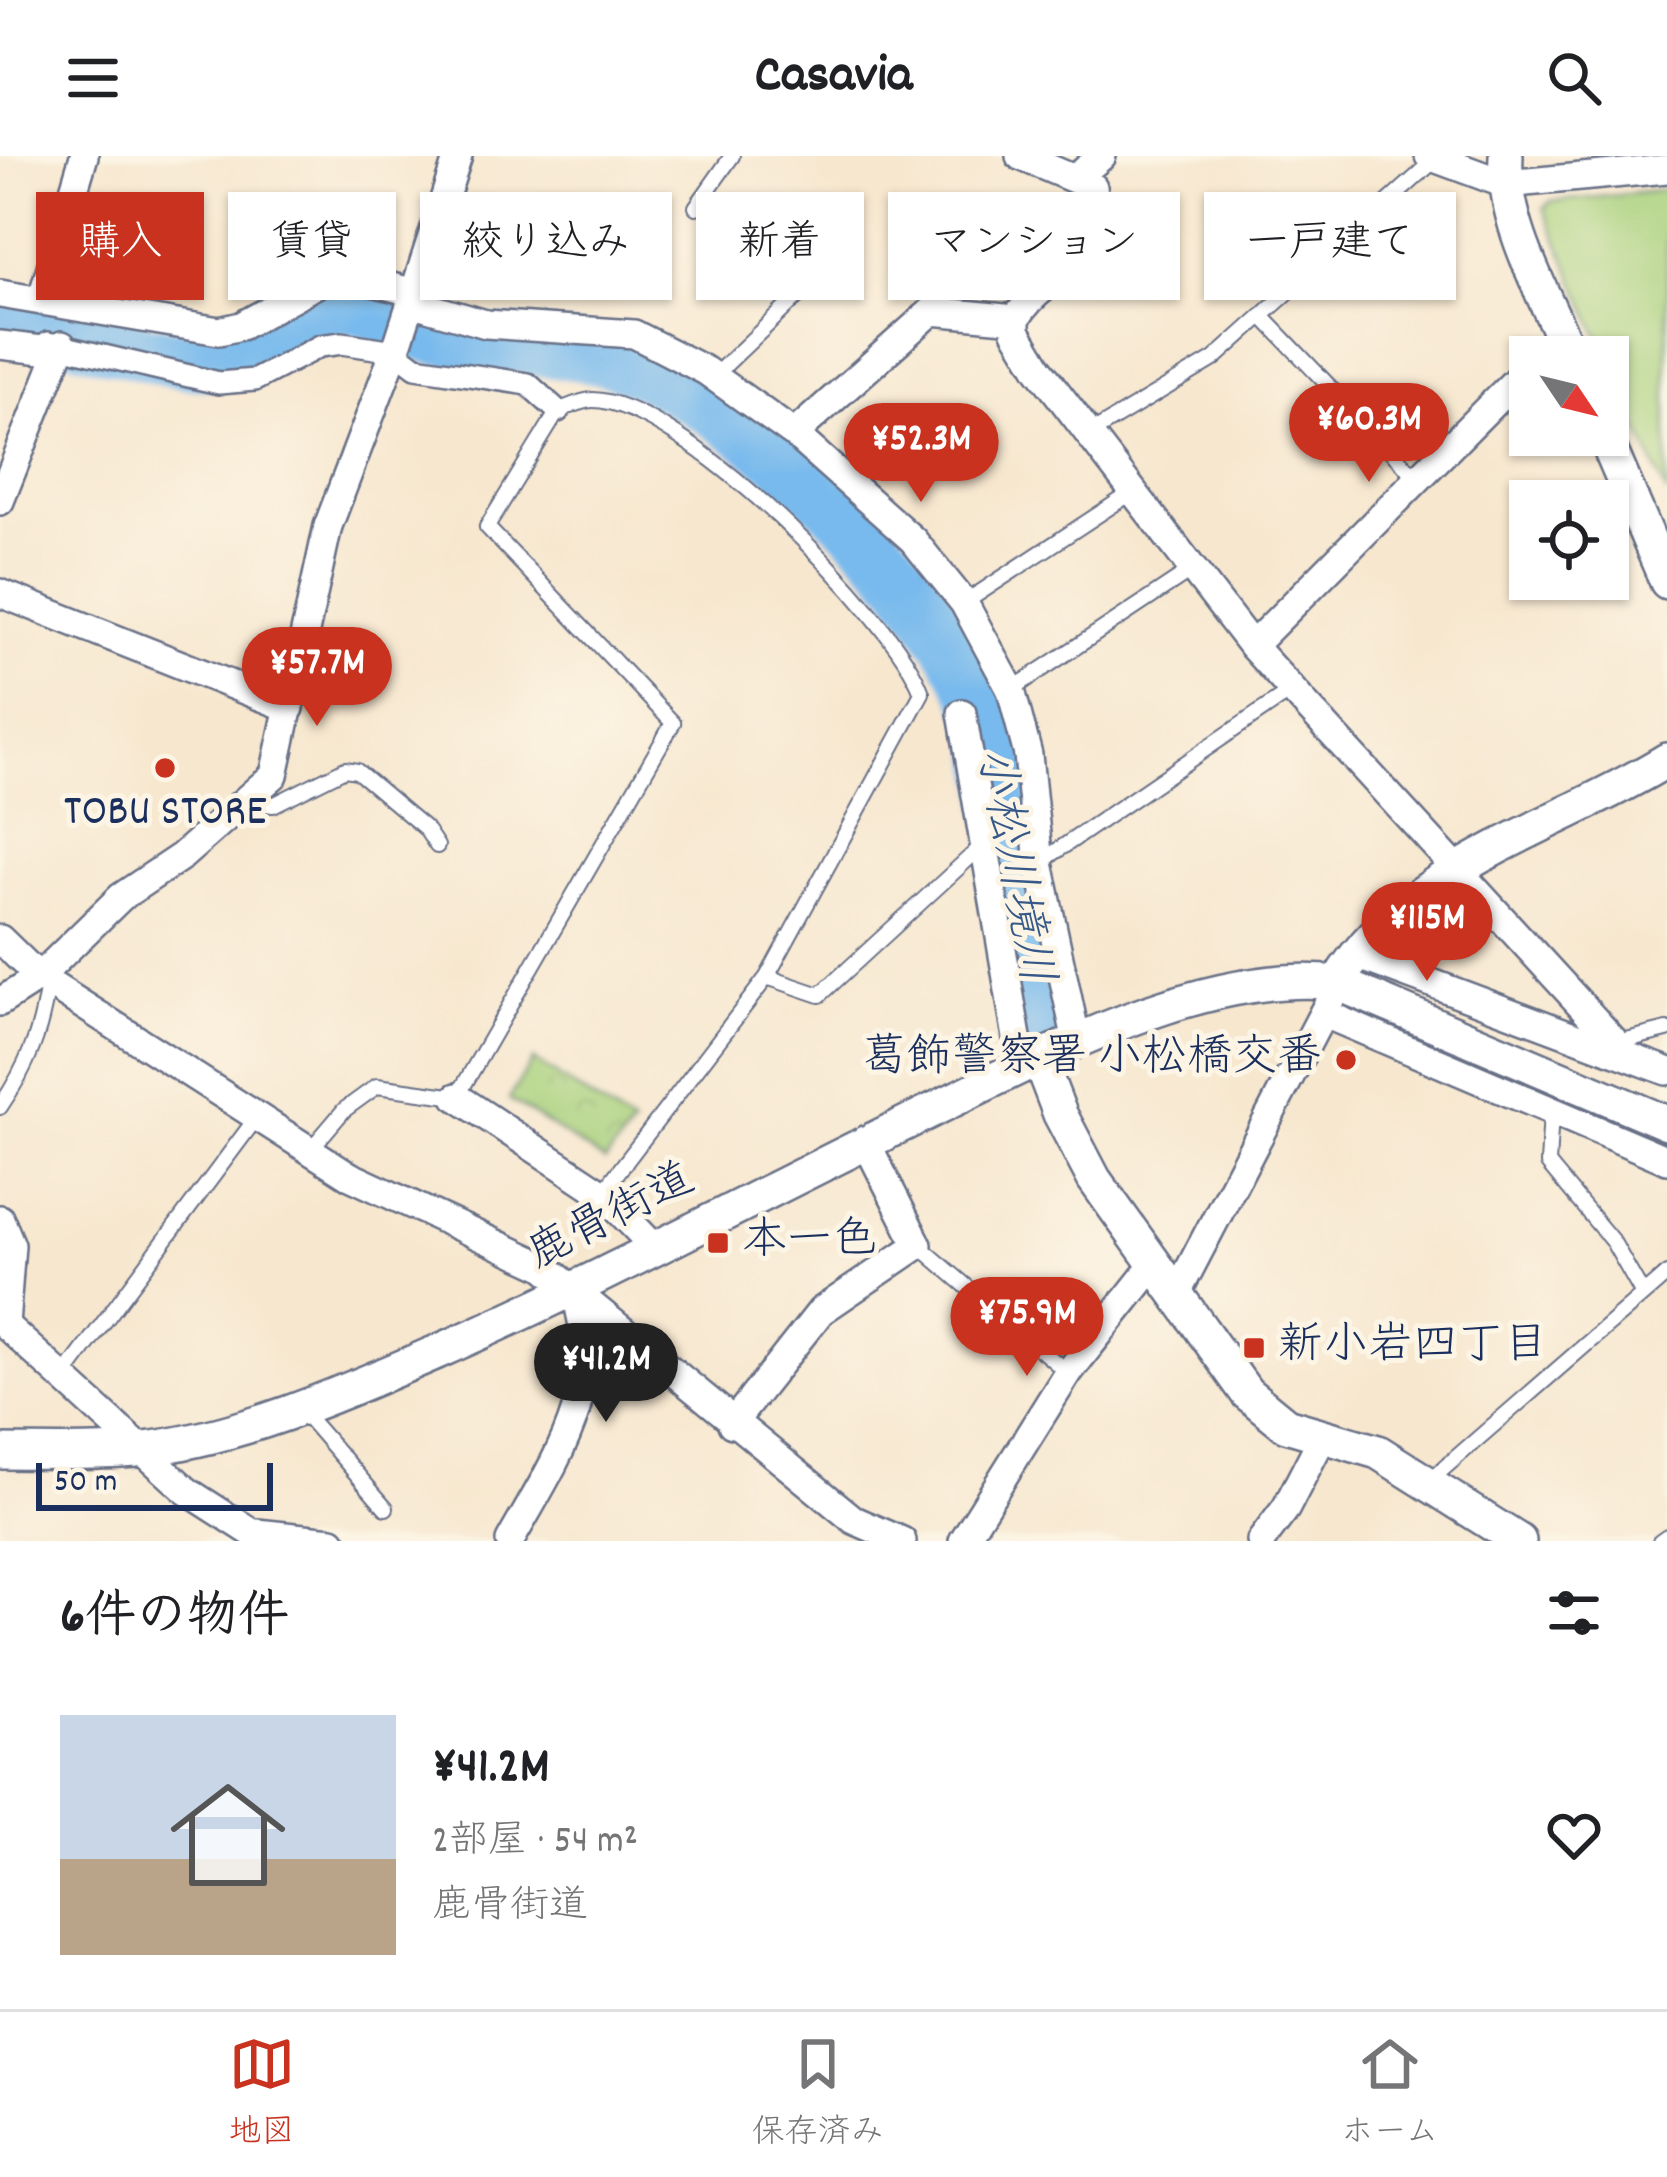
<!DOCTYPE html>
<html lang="ja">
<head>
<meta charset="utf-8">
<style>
  body { margin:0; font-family:Dekko,"Klee One",sans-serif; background:#f2f2f2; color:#202124; height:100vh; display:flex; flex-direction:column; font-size:45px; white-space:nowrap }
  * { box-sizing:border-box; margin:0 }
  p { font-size:39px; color:#757577 }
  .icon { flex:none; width:66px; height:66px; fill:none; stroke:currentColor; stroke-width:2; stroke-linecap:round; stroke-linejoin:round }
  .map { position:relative; height:1385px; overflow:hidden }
  .panel { display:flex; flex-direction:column; background:#fff; flex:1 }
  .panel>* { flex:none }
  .top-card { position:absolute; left:36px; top:36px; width:1596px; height:108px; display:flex; gap:24px }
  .needle { width:78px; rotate:125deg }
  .buttons { position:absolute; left:1509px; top:180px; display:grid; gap:24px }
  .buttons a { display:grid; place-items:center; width:120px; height:120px; border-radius:0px; background:#fff; box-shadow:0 3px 9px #0004; font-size:60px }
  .scale { position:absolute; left:36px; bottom:30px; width:237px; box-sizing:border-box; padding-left:12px; border:6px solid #1b2f5e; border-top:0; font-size:33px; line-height:42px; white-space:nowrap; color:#1b2f5e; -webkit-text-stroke:9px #fcf5e5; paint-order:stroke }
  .price { position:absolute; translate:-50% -102px; padding:0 27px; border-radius:42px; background:#c8321e; color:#fff; font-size:39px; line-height:78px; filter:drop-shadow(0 3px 6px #0008) }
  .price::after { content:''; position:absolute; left:50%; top:72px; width:36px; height:27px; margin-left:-18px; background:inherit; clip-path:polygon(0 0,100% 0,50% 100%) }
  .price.current { background:#222; color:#fff }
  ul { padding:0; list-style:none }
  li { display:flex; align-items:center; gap:36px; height:300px; padding:0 60px }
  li+li { border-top:3px solid #e0e0e0 }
  li span { display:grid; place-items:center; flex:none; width:336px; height:240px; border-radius:0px; color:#555 }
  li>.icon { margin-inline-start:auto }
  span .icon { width:144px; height:144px; fill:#fffc; stroke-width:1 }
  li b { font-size:51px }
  h2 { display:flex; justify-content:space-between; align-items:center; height:144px; padding:0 60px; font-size:51px }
  .pill { padding:0 42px; border-radius:0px; background:#fff; box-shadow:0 3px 9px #0004; font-size:42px; line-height:108px }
  .pill.current { background:#c8321e; color:#fff }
  header { display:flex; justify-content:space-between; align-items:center; height:156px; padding:0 60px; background:#fff; font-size:54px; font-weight:700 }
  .dock { display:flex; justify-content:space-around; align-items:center; height:168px; border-top:3px solid #e0e0e0; background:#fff; font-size:33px; color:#757577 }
  .dock a { display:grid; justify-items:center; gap:6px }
  .dock .current { color:#c8321e }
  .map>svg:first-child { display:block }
</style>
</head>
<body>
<header><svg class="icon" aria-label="menu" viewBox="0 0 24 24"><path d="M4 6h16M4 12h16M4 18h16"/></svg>Casavia<svg class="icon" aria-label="search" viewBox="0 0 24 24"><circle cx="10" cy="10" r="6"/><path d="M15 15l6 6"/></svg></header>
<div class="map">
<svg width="1667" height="1385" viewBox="0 0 1667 1385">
  <defs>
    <pattern id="park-crowns" width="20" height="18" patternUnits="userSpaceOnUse" patternTransform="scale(3)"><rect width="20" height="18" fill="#a8d07c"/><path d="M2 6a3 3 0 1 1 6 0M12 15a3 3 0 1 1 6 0" fill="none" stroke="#90b36e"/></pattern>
  </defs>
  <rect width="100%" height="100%" fill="#fcf5e5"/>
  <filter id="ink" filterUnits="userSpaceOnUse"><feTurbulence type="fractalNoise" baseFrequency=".00833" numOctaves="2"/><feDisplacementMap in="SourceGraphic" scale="24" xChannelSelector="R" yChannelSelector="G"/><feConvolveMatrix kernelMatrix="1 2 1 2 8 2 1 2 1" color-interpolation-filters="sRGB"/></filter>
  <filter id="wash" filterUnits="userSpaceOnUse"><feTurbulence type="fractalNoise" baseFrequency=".004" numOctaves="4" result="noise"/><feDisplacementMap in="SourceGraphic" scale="48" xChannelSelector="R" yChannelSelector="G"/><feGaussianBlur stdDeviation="2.7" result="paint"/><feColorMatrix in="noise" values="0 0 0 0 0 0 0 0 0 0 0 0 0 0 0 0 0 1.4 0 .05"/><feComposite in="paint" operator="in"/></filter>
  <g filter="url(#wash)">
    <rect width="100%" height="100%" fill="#f7e7cf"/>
    <path fill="url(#park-crowns)" stroke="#62806d" stroke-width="3" d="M533,904L633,970L605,1005L509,943Z"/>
    <path fill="#a8d07c" stroke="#62806d" stroke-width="3" d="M1667,34V339L1544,53L1550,46Z"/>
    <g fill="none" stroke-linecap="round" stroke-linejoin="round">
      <path stroke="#78baed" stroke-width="57" d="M0,163C65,170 174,215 232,204C272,196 305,149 346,150C374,151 403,172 431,179C492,194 572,187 629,209C760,261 936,424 987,558C1003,602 1004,654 1011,701C1019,758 1030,815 1040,871"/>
    </g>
  </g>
  <g filter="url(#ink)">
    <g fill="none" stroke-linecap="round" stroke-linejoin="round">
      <defs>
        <path id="service" d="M696,51L732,0
          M1262,160L1419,324
          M714,220L823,116
          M1089,278L1214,203L1436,3
          M964,447L1131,337
          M1011,534L1195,412
          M249,645L273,649L345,613L357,615L425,672L437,690
          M1039,707L1292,534
          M767,821L820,839L982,690
          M1614,887L1667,874
          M0,951C28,910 42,874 48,826
          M1551,956L1548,1008L1613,1086L1642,1137
          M310,994L344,954L377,930L457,941L673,567L487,371L558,255C568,251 582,244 593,244C679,245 895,459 922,537L767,821L602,1037
          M918,1089L1068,1217
          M63,1221L257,961
          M303,1256L386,1352
          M1428,1326L1667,1118
          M1660,1385L1667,1380"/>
        <path id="pedestrian" d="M48,187L219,227L255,224L320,190L342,187L395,195L416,211L528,228L558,255"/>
        <path id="minor" d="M1020,0L1093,31C1110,116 1049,108 1016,163V175L1039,213L1252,490L1627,899
          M1429,0L1505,28L1667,13
          M1076,22L1102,0
          M0,138L219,175L241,170L336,117L412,136
          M41,145L84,0
          M410,146L486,168L634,178L706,215L794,278L913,384L964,447L1011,534L1028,599L1039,707L1077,886
          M0,189L59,196
          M794,278L932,155L1016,163
          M0,345L62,189
          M0,437L290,552
          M1252,490L1530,210
          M962,557L1022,911
          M0,783L39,821L350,1020L544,1110L854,1364L902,1385
          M1354,798L1667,915
          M0,846L39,821L121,741L182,700L274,619L328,370L399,184L458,0
          M1325,858L1667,1004
          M457,941L602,1037L655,1092
          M0,1063L11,1089L5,1169L187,1335L265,1385
          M1177,1137L1331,842
          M732,1268L821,1155L918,1089L866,986
          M257,1377L332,1385
          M510,1385C555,1305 607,1233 575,1137
          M963,1385L1068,1217L1155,1107
          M1261,1385L1286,1352L1322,1282"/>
        <path id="tertiary" d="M1506,0C1502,68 1545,139 1571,201
          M1604,279L1667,426
          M1337,827C1409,708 1555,673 1667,604
          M1039,903L1060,958L1094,1023L1247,1237L1286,1269L1378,1296L1519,1385
          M0,1296C45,1296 91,1298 136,1294C239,1283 343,1237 437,1196C609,1120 774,1031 943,949C1055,894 1209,812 1337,827L1667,967"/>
      </defs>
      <use href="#service" stroke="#686f86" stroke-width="18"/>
      <use href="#pedestrian" stroke="#686f86" stroke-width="26"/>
      <use href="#minor" stroke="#686f86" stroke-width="32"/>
      <use href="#tertiary" stroke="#686f86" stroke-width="38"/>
      <use href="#service" stroke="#fff" stroke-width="14"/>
      <use href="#pedestrian" stroke="#fff" stroke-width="21"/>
      <use href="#minor" stroke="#fff" stroke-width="27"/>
      <use href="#tertiary" stroke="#fff" stroke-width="33"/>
    </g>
  </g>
  <g fill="#c8321e" stroke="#fcf5e5" stroke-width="4.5">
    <circle cx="165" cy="612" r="12"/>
    <circle cx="1346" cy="904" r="12"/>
    <rect x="706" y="1075" width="24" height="24" rx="6"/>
    <rect x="1242" y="1180" width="24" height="24" rx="6"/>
  </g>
  <g text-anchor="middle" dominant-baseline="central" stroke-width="10" stroke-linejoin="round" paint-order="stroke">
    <g font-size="45" fill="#1b2f5e" stroke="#fcf5e5" text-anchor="start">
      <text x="165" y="658" text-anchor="middle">TOBU STORE</text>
      <text x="1322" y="904" text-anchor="end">葛飾警察署 小松橋交番</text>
      <text x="742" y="1087">本一色</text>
      <text x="1278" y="1192">新小岩四丁目</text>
    </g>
    <g font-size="45" fill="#1b2f5e" stroke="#fcf5e5">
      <text transform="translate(612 1063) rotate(-27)">鹿骨街道</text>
    </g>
    <g font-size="48" font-style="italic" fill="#375989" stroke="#fcf5e5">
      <text transform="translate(1011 710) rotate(79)">小松川境川</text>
    </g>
  </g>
</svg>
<div class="buttons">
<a><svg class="needle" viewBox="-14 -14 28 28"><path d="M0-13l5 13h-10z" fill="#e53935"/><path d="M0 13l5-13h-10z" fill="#757577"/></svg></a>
<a><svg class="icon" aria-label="locate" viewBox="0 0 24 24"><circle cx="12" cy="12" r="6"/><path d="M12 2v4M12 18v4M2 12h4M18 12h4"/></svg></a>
</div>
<div class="scale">50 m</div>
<b class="price" style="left:1369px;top:329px">¥60.3M</b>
<b class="price" style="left:921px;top:349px">¥52.3M</b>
<b class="price" style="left:317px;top:573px">¥57.7M</b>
<b class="price" style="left:1427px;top:828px">¥115M</b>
<b class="price" style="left:1027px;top:1223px">¥75.9M</b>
<b class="price current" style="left:606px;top:1269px">¥41.2M</b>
<div class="top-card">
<a class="pill current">購入</a>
<a class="pill">賃貸</a>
<a class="pill">絞り込み</a>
<a class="pill">新着</a>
<a class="pill">マンション</a>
<a class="pill">一戸建て</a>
</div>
</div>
<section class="panel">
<h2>6件の物件<svg class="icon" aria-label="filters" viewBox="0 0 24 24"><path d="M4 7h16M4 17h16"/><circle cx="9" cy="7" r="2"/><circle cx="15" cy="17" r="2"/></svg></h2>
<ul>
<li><span style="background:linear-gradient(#c9d6e8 60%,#b9a48a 0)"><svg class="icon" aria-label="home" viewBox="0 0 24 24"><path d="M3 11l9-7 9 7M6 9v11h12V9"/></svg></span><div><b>¥41.2M</b><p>2部屋 · 54 m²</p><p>鹿骨街道</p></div><svg class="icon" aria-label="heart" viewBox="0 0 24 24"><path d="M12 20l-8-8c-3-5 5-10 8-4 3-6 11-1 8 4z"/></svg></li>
</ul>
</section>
<nav class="dock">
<a class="current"><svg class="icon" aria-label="map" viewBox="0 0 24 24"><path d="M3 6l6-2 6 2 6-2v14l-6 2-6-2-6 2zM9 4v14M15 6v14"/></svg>地図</a>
<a><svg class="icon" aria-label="saved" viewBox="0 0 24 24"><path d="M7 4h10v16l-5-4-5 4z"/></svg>保存済み</a>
<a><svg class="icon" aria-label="home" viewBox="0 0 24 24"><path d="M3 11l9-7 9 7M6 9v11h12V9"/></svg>ホーム</a>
</nav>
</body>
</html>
